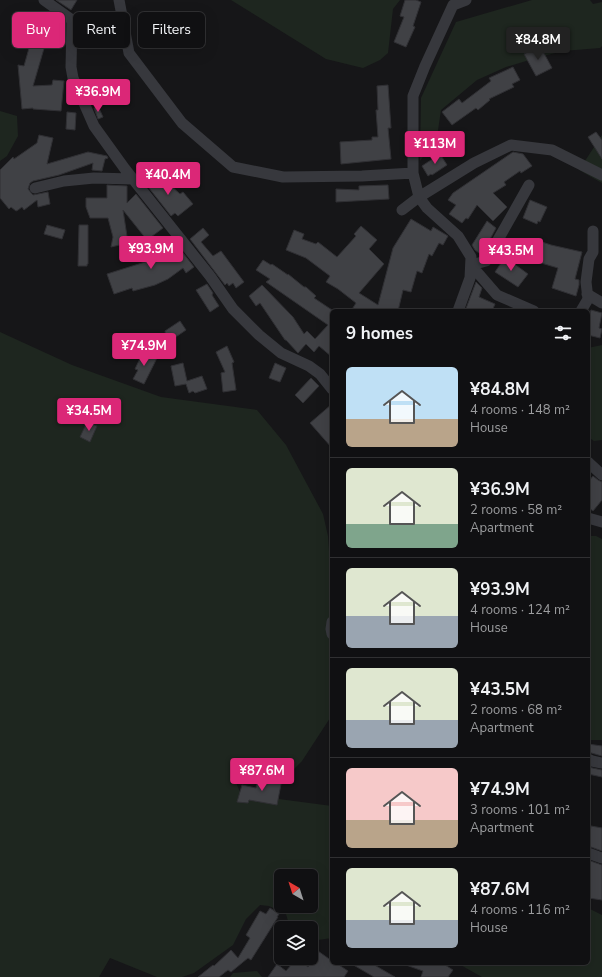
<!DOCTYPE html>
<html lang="en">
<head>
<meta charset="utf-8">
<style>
  body { margin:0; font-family:"Nunito Sans",sans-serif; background:#1e1e20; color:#f1f3f6; height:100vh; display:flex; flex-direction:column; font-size:15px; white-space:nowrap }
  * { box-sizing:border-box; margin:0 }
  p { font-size:13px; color:#9c9d9f }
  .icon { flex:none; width:22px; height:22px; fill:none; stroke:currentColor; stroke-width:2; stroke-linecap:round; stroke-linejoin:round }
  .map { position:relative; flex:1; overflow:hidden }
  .side { position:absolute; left:330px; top:309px; width:260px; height:656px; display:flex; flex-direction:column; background:#101012; border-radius:6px; box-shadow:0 4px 16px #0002,0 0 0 1px #303032 }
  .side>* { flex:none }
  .banner { position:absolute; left:12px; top:12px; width:258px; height:36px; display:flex; gap:8px }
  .needle { width:26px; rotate:321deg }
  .buttons { position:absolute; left:274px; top:869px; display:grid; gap:8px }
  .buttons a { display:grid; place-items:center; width:44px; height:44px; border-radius:6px; background:#101012; box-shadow:0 4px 16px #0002,0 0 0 1px #303032; font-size:20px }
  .price { position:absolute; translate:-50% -34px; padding:0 9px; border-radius:4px; background:#db2777; color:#fff; font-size:13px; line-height:26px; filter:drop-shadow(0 1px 2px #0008) }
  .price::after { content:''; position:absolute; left:50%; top:24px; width:12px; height:9px; margin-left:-6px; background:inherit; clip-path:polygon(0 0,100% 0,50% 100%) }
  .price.active { background:#222; color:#fff }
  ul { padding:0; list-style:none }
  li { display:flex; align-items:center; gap:12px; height:100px; padding:0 16px }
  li+li { border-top:1px solid #303032 }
  li span { display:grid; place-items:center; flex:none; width:112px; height:80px; border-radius:6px; color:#555 }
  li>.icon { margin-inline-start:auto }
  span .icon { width:48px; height:48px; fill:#fffc; stroke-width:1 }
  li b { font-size:17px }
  h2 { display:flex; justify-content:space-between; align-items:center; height:48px; padding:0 16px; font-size:17px }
  .chip { padding:0 14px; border-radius:6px; background:#101012; box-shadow:0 4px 16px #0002,0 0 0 1px #303032; font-size:14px; line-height:36px }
  .chip.active { background:#db2777; color:#fff }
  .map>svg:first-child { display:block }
</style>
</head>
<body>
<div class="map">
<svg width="602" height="977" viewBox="0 0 602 977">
  <rect width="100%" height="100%" fill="#161618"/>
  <path fill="#1e261f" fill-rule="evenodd" d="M231,0H400L393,9L388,53L380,60L363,68L326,59Z
    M532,0H590L593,4L602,2V46L600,48L563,51L536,58L506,67L477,80L441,110L437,137L420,161L421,98L456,22Z
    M0,111L17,116L18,136L7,156L0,161Z
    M602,135V183L579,170Z
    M0,332L72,365L161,397L257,410L286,445L323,514L328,536L332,595L329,648L332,666V715L302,761L288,775L256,758L234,778L241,794L332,806V938L311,941V928H290L286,914L269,906L260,905L246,919L233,945L194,973L182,977H157L110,958L99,977H0ZM281,876H311V906H281Z
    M602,345V440L594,441L588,437V348Z
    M588,536H596L602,539V740H588Z
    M588,908L602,915V977H482L457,963H588Z
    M257,971L262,977H230L233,973Z"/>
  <path fill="#404145" stroke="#303034" d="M56,0H77L71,10Z
    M405,0H416L421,2L413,26L415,27L406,47L394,42L404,17L400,16Z
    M31,41L45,45L33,86L52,85L53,80L64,81L61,111L33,109V108L22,109L18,65L24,66Z
    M540,46L552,68L536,76L524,54Z
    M513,67L520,80L512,84L514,87L489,99L490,100L478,110L476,108L452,125L442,112L459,99L462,103L491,81L489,78Z
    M388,85L391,128H388L391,159L341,164L340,142L372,140V137H378L376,110H378L377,86Z
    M98,106L103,117L98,119L94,108Z
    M67,112L76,113L75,130L66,129Z
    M596,132L602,140V159L588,137Z
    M39,135L53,138L47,164L88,152L107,156L108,158L105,159L102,171L92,170L93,163L59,175L33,181L30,183L28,189L33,195L48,192L50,204L38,207L37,200L24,210L22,207L18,210L16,211L11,207L9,209L0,198V170L13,157L14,159L37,143Z
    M513,152L523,154L532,166L521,173L520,171L504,182L506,185L493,193L507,207L493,221L477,205L468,219L466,218L462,223L449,214L456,205L448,200L453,193Z
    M440,154L447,165L432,175L431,174L428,176L422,166Z
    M156,172L180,194L183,192L193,204L178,216L175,213L171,216L145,183Z
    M107,185L127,186V203L136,194L163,228L147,240L123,210L128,243L111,247L113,237L108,218H90L86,207V198H107Z
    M388,185L389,199L336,202V189L359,190V186Z
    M530,200L547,207L540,222L538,221L537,224L523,218Z
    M411,219L431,231L433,227L448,236L443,245L439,243L432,256L429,254L422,273L417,271L411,292L403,290L398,311H351L356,303L338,289L326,282L330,276L306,258L286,250L294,230L304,234L302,239L316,244L318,242L337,257L356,236L354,234L361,226L377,240L369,249L384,264L359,293L378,305L393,248Z
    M487,221L496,228L489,241L488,240L479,253L475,250L472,245Z
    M47,225L65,230L62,239L44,234Z
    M79,225H88V264H87V266H78Z
    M203,228L209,235L201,242L213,256L221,251L244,282L236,288L233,283L229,286L227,283L225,285L190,239Z
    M173,240L194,267L186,273L183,268L168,279L155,285L133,291L132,288L114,294L107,274L145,262L144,259L156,252V251Z
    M536,240L551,245L582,252L575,279L579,280V285L576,296L552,288L558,268L531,260Z
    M505,257L528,274L518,287L495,272Z
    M263,260L271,265L272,264L288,275V274L304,287H306L316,296L314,298L332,310V357L319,346L314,352L306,344L298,353L286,340H285L260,303L256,306L249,296L262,285L293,317L304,334L307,331L315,339L328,325L266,282L270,279L256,270Z
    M476,282L482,288L479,297L495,304L492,311H465Z
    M207,284L213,293L212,295L219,306L210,312L196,290Z
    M591,310L602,313L599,328L602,329L600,338L588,335V322Z
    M180,321L186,330L167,343L165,331Z
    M227,346L234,362L232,363L236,390L223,392L221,373L225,372L216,352Z
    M143,352L157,358L144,384L133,379L138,370L135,369Z
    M183,363L187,381L202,376L207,389L195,393L193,391L189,393L186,384L175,386L171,366Z
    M275,363L286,368L280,382L269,378Z
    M311,378L319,386L303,403L295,395Z
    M332,404V448L310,423Z
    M87,422L97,426L90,442L80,437Z
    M593,476L598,480L602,482V500L593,511L588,507V482Z
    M588,744L602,746V756L588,752Z
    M588,767L602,770V777L588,774Z
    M258,777L282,779L277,805L249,800L248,803L237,802L242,785L256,788Z
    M591,826L602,828V851L588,846Z
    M588,860L602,865V900L588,898Z
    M270,908L279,914L277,917H278L251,960L248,958L231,972L228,970L219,977H198L213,965L214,966L231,950L238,958L250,938L246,935L260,911L266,914Z
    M318,951L332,961V963H336L348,971L344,977H268L277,964L286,971L297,958L308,967Z
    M350,963H371L395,977H374Z
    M404,963H442L453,970L448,977H421L423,971L403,964Z"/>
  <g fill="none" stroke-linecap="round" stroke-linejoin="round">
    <path stroke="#37383d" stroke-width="11" d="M44,0L72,20L71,67L73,78L94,126L125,169L210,276L233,309L259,335L281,353L309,366L320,374L332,389
      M119,0L129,53L182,123L233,167L283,177L362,176L413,173
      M529,185L486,261L471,265L497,295L534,311
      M35,188L64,181L94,178L133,179
      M402,210L419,197L474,163L511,145L552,150L602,175
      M587,294L602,303
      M458,311L470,278L471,257L458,236L427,208L419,197L413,173V96L425,66L453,5L466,0
      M581,311L588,299L586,282L589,259L593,252V231
      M588,462L602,475
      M588,518L602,522
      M332,622L331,629L332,634
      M588,759L592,761L602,763
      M588,853L602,858"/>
  </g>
</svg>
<div class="buttons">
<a><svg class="needle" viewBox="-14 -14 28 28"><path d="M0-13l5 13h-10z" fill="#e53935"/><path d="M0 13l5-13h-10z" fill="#9c9d9f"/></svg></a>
<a><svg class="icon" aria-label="layers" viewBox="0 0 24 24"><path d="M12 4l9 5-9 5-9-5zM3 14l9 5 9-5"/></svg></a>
</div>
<b class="price active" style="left:538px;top:61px">¥84.8M</b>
<b class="price" style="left:98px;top:113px">¥36.9M</b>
<b class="price" style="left:435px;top:165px">¥113M</b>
<b class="price" style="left:168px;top:196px">¥40.4M</b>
<b class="price" style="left:151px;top:270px">¥93.9M</b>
<b class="price" style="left:511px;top:272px">¥43.5M</b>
<b class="price" style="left:144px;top:367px">¥74.9M</b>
<b class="price" style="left:89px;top:432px">¥34.5M</b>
<b class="price" style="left:262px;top:792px">¥87.6M</b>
<div class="banner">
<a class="chip active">Buy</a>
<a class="chip">Rent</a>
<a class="chip">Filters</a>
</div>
<section class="side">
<h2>9 homes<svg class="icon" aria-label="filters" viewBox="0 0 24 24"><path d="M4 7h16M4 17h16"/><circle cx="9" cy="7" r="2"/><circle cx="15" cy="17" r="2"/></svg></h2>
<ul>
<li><span style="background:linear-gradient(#bfe0f5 65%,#b9a48a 0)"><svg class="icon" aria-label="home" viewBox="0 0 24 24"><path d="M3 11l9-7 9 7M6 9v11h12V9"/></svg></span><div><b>¥84.8M</b><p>4 rooms · 148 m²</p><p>House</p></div></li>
<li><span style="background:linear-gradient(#dfe7d0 70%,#7fa58c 0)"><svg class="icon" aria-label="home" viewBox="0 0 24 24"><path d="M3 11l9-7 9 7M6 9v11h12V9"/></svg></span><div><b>¥36.9M</b><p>2 rooms · 58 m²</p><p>Apartment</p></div></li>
<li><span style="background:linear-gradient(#dfe7d0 60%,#9aa5b1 0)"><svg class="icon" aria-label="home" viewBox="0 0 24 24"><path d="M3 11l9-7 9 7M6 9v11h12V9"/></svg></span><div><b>¥93.9M</b><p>4 rooms · 124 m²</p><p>House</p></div></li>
<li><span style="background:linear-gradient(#dfe7d0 65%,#9aa5b1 0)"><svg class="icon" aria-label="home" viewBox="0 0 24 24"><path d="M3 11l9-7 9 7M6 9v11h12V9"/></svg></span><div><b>¥43.5M</b><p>2 rooms · 68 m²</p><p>Apartment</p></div></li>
<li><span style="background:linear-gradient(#f6c9c9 65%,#b9a48a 0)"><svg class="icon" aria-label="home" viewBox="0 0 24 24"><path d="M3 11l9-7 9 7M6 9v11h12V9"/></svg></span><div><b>¥74.9M</b><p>3 rooms · 101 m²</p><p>Apartment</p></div></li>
<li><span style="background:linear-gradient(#dfe7d0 65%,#9aa5b1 0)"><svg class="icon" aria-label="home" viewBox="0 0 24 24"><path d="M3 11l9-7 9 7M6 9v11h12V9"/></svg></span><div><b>¥87.6M</b><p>4 rooms · 116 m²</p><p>House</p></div></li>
</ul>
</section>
</div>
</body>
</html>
